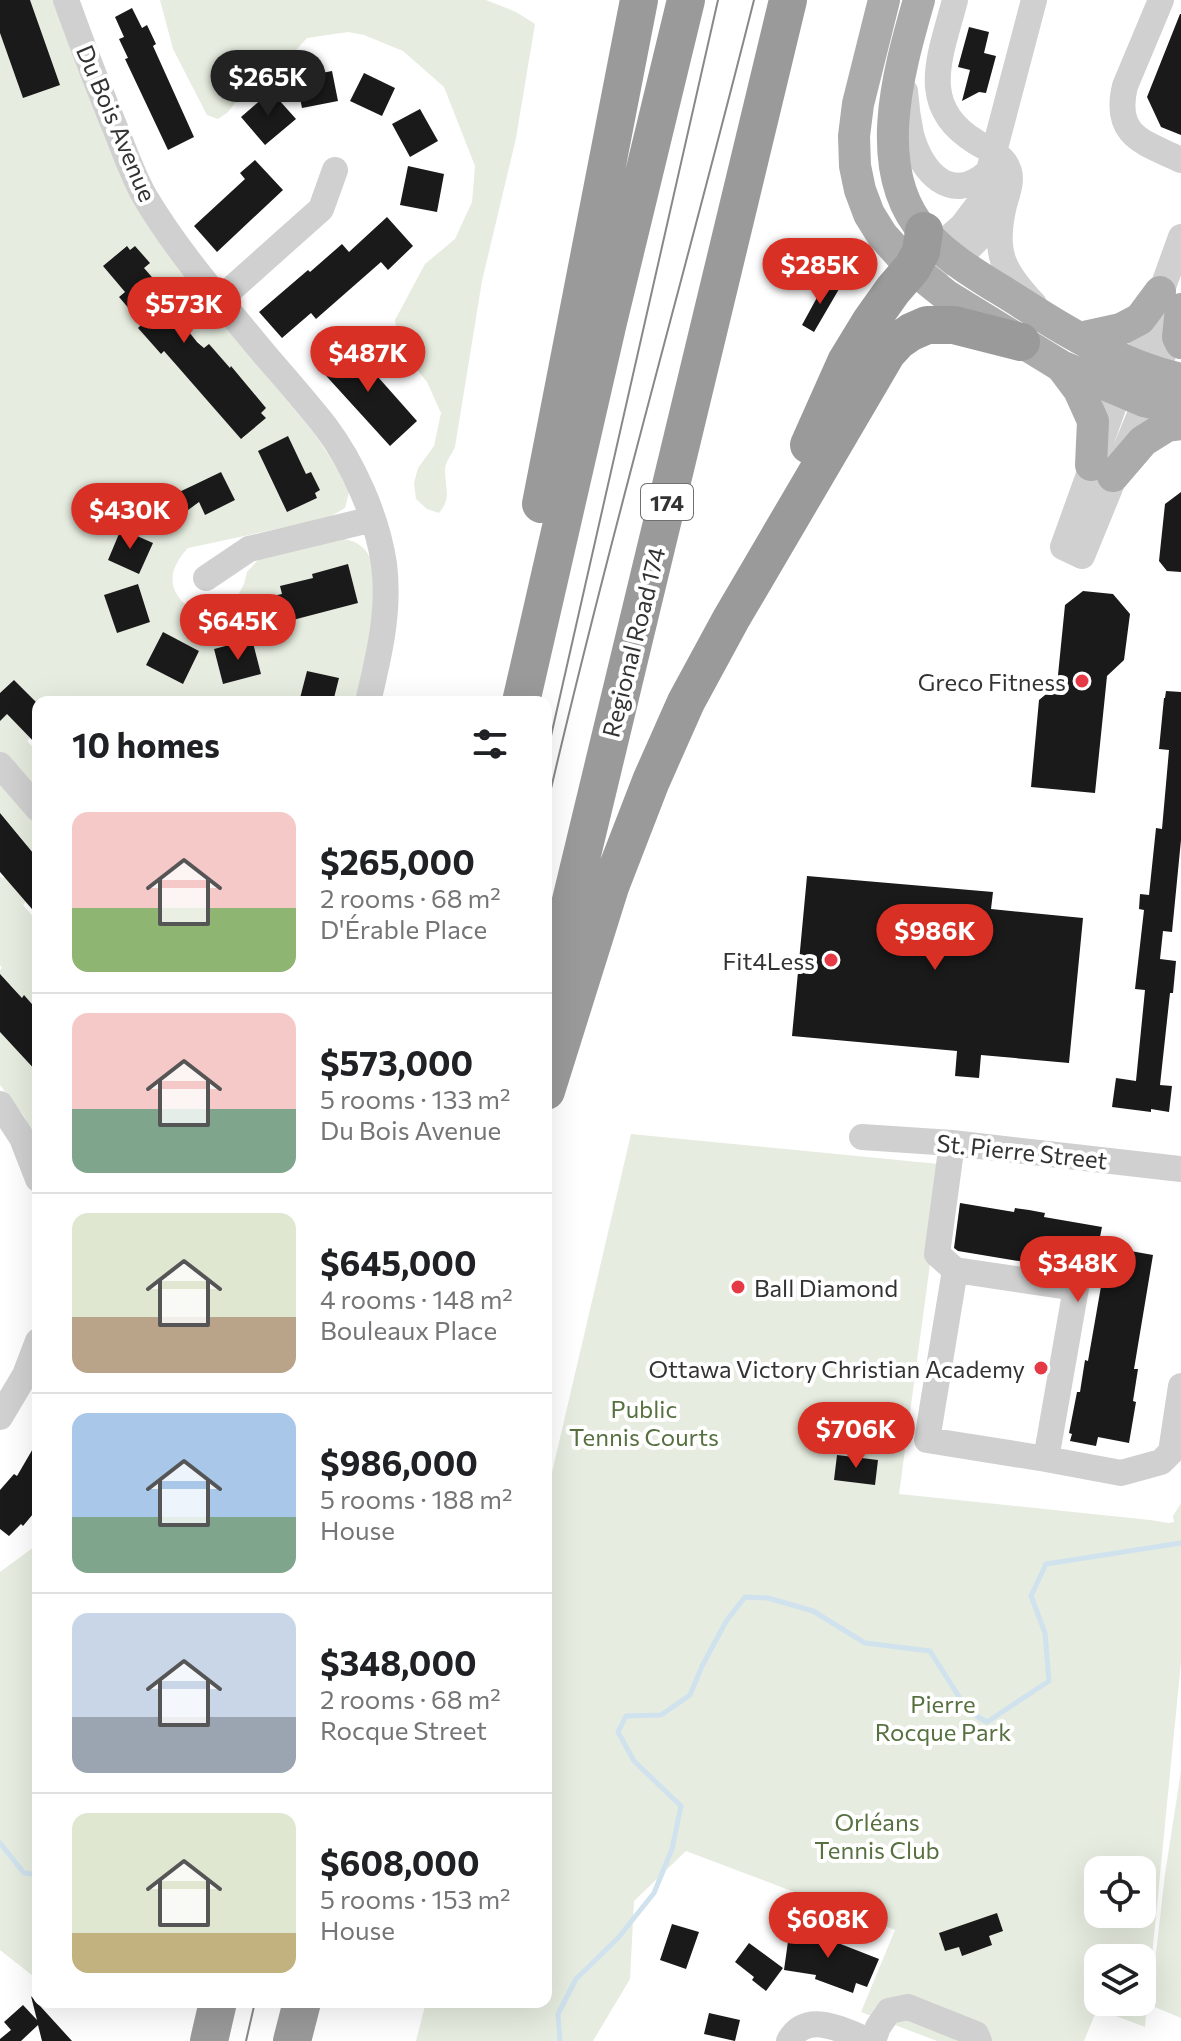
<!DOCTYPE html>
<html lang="en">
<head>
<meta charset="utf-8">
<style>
  body { margin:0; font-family:Commissioner,sans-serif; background:#f6f6f6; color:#202124; height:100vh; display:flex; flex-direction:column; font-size:30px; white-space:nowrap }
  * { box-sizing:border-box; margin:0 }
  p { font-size:26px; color:#757577 }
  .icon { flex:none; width:44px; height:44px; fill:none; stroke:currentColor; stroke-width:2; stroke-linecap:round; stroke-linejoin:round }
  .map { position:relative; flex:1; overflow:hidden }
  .details { position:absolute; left:32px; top:696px; width:520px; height:1312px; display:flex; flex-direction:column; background:#fff; border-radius:16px; box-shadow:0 8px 32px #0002 }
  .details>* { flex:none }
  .controls { position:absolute; left:1084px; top:1856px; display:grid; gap:16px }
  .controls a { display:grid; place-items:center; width:72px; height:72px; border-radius:16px; background:#fff; box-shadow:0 8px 32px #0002; font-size:40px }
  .price { position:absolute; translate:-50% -68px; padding:0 18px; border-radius:28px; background:#d93025; color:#fff; font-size:26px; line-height:52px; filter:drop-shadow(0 2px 4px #0008) }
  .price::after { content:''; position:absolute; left:50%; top:48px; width:24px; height:18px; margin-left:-12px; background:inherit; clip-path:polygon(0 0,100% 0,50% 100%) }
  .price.current { background:#222; color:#fff }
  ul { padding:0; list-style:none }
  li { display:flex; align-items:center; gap:24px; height:200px; padding:0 40px }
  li+li { border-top:2px solid #e0e0e0 }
  li span { display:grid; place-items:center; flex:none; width:224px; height:160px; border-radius:16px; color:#555 }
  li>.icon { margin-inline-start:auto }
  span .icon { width:96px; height:96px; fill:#fffc; stroke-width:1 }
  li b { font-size:34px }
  h2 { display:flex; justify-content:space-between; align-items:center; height:96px; padding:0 40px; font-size:34px }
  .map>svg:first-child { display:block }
</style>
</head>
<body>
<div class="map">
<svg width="1181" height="2041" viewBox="0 0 1181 2041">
  <rect width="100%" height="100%" fill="#fff"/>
  <path fill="#e6ecdf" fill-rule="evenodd" d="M30,0H54L71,51L248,354L314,433L343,477L349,492L345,508L328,518L188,548C169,568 165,590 190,608C195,612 201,615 208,614C216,613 225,608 233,605L244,584L247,572L258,560L344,539C357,541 367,548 371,561C373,568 372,578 373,586C374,628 366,661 356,702H333L339,678L307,671L299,702H38V704L14,680L0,693V33L23,98L59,85ZM126,246L130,250L135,246L149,263L144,268L164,291L160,296L166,303L162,307L184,334L161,354L138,328L142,324L119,297L125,291L103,266ZM198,341L204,348L209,345L226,371L232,367L266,408L261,413L265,418L242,439L174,363ZM288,437L306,474L319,490L315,493L317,498L287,512ZM221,472L235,500L205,515L191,486ZM169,486L187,510L158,531L140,507ZM121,529L152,543L139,573L108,560ZM348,565L358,603L289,621L292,634L273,638L264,599L274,596L285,602L313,579L312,574ZM138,584L150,621L117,632L105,596ZM163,633L199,651L183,683L146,665ZM252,639L261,674L223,684L214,649Z
    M160,0H486L516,12L535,24L516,138L482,281L455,447C452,454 445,462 445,470C445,488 452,498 439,513L427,509L416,499L414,483L418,468L434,446L441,413L427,382L400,348L395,320L425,264L455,239L472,202L475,166L444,87L403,51L364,35L348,32L307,38L284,63L259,73L227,113L218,119L207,115L173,49Z
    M0,712L5,716L7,714L30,738L27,741L38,752V792L0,752Z
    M0,782L38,828V866L14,888L26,902L23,905L38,922V1011L25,996L22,998L10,984L0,992V970L2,968L0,965V876L3,878L28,857L27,845L0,813Z
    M0,1032L10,1043L15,1038L38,1073V1147L24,1116L0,1085Z
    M631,1134L939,1164L933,1242L899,1494L1150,1520L1169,1523L1174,1522L1173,1516L1181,1503V1662L1145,2027L1097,2009L1084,2041H937L861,2012L895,1930L686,1851L634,1901L630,1979L593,2041H416L426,2002H546V1498ZM1098,1870H1142V1914H1098ZM1098,1958H1142V2002H1098Z
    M38,1544V1980L0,1950V1572Z
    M1181,1771V2018L1150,2005L1165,1874Z"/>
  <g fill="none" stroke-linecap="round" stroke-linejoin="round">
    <path stroke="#cfe2ee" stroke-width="5" d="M0,1843L24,1873L38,1875
      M560,2041L558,2014L576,1979L618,1938L654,1893L672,1849L681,1806L634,1761L618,1732L626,1716L661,1715L690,1695L702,1666L727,1620L745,1597L768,1598L813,1611L865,1643L930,1651L968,1711L987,1722L1049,1681L1045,1633L1031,1596L1046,1564L1181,1543"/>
  </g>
  <path fill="#1a1a1a" d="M0,0H30L60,85L23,98L0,33Z
    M132,8L142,28L147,25L156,44L153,46L194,137L168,150L125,59L128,58L119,39L124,37L115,17Z
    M1180,14H1181V135L1161,127L1147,97Z
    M969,27L989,32L984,53L996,56L986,93L979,92L962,101L970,70L958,67Z
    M332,71L338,101L302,108L296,78Z
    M364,73L395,88L382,116L350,101Z
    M271,91L296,119L265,145L241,117Z
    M420,109L438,141L410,157L392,124Z
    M255,160L283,190L217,252L194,226L245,179L240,173Z
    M408,166L444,174L437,212L400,205Z
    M387,217L413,246L388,270L381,262L316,319L311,313L282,338L259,312L308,270L310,272L342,244L349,252Z
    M127,246L130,250L135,246L150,263L144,268L165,292L160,296L197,342L204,348L209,344L230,368L231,366L266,408L261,413L266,418L241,439L164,351L161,354L138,328L142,324L119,297L125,292L103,266Z
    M826,281L839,289L814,332L802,325Z
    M347,342L417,421L390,446L319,368Z
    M288,436L306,474L311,472L320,490L315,493L317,498L287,512L258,451Z
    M221,472L235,500L205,515L199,502L158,532L140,507L169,485L175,494Z
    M1181,492V572L1167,571L1159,561L1165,504Z
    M121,529L153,543L139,574L108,560Z
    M348,564L358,603L289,621L292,634L274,638L264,598L282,594L280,586L313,578L312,574Z
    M138,584L150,622L117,633L104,595Z
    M1083,591L1113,594L1130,614L1124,660L1107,676L1095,793L1031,787L1039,700L1057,685L1065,605Z
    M163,632L199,651L183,684L146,665Z
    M252,639L261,674L223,684L214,649Z
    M307,671L339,678L333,702H299Z
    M14,680L38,704V746L7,714L0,721V693Z
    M1166,691L1181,692V840L1172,932L1163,931L1160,959L1176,961L1173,993H1170L1160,1085L1172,1086L1169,1112L1151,1109V1112L1112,1107L1116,1078L1136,1081L1145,990L1135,989L1144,910L1139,909L1140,894L1149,895L1156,828L1162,829L1169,750L1159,749L1164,698H1165Z
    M0,813L38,859V916L0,872Z
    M807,876L993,892L991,909L1083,918L1069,1063L981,1055L979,1078L955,1076L957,1051L792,1036Z
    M0,974L22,998L24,995L38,1011V1073L0,1032Z
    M960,1203L1014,1212L1015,1208L1029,1210L1045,1213L1044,1217L1102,1227L1099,1242L1108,1243V1247L1153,1255L1134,1369H1138L1133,1401L1136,1402L1129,1443L1098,1437L1096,1446L1070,1441L1072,1434L1069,1433L1077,1392H1080L1085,1360L1088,1361L1103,1275L958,1251L954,1248Z
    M38,1440V1508L23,1526L21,1524L9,1536L0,1529V1490L14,1474L17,1476Z
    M837,1455L878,1460L875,1485L834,1480Z
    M997,1913L1003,1931L989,1936L992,1945L962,1956L959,1947L945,1951L939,1933Z
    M672,1924L699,1932L686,1969L660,1960Z
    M790,1927L816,1931L815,1934L879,1959L867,1987L856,1983L853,1993L815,1979L816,1975L784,1970Z
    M749,1943L783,1968L766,1991L752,1980L754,1977L735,1962Z
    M31,1996L72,2041H42L38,2025L21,2041H0V2039L11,2030L4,2022L23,2005L37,2020Z
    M709,2013L740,2020L735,2041L704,2034Z"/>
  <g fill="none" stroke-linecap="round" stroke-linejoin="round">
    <path stroke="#d0d0d0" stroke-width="26" d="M66,0C82,44 98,87 116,130C125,153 133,176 145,197C179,254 224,305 266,356C286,379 306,402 325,426C353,463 377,517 384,564C390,611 379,656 368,702
      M955,0C941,55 916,106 976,142C987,149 1004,156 1008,169C1013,180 1007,194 1004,205C993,252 1002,270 1034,304
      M1161,0L1125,86C1113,136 1143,142 1181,160
      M905,91C906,105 908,120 911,134C921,172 951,205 987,173
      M925,258L962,226L981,201L1034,0
      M938,264L956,261L989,228L1003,209
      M219,300L321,209L335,170
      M1176,316L1157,373L1082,556L1063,547L1119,391L1135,364L1181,237
      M206,578L249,549L373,519
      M0,765L38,809
      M0,1104L22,1138L38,1179
      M862,1137L952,1143L1181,1169
      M952,1143L937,1254L955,1270L1076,1288L1046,1459L927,1440L955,1270
      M0,1417L25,1375L38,1341
      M1046,1459L1121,1473L1161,1462L1171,1452L1181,1386
      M789,2041C807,2009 844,2031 870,2041
      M873,2041L878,2027L889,2011L908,2007L976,2034L979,2041"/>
    <path stroke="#ababab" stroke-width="32" d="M884,0L858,104L854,136L855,166L860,190L869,214L882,235L912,268L947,296L1061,366L1144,401L1181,409
      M919,0C899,70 869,171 925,233C952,263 989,282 1023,304C1071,335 1124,366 1181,379
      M1181,309L1178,337L1181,343
      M1080,338L1121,329L1140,319L1160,292
      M1061,366L1079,390L1093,421L1091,465
      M1113,476L1143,441L1167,426L1181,424"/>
    <path stroke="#9a9a9a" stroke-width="38" d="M809,445L846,362L871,321L893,290L912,268L921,252L924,231
      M541,504L639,0
      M521,702L608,322L686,0
      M546,1004L788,0
      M546,1091L610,887L651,781L686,702L731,619L887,353L898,341L911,332L927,325H954L1021,342
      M209,2041L218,2002
      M292,2041L302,2002"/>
    <path stroke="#888" stroke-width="2" d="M546,758L718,0
      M546,810C609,539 686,270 754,0
      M246,2041L255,2002"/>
  </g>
  <g fill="#e63946" stroke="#fff" stroke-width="3">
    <circle cx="1082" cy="681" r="8"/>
    <circle cx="831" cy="960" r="8"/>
    <circle cx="738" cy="1287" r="8"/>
    <circle cx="1041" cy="1368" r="8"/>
  </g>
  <g text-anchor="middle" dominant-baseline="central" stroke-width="8" stroke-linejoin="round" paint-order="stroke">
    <rect fill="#fff" stroke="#707070" stroke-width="2" x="641" y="484" width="52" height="36" rx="6"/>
    <g font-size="22" font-weight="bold" fill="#333">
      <text x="667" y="502">174</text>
    </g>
    <g font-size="24" fill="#333" stroke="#fff">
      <text transform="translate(117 123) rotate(67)">Du Bois Avenue</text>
      <text transform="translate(633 642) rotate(-76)">Regional Road 174</text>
      <text transform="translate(1022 1151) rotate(6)">St. Pierre Street</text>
    </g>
    <g font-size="24" fill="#333" stroke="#fff" text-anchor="end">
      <text x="1066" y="681">Greco Fitness</text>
      <text x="815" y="960">Fit4Less</text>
      <text x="754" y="1287" text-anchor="start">Ball Diamond</text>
      <text x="1025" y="1368">Ottawa Victory Christian Academy</text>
    </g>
    <g font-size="24" fill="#56703f" stroke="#fff">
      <text x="644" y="1408">Public<tspan x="644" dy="28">Tennis Courts</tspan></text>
      <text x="943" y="1703">Pierre<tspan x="943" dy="28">Rocque Park</tspan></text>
      <text x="877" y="1821">Orléans<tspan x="877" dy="28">Tennis Club</tspan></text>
    </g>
  </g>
</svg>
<div class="controls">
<a><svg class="icon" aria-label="locate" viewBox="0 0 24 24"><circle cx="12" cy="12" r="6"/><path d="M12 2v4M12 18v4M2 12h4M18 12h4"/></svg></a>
<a><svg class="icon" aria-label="layers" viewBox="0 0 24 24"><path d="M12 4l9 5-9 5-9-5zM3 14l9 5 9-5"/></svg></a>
</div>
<b class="price current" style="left:268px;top:118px">$265K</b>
<b class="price" style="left:820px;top:306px">$285K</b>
<b class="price" style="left:184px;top:345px">$573K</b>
<b class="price" style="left:368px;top:394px">$487K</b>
<b class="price" style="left:130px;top:551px">$430K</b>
<b class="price" style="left:238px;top:662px">$645K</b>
<b class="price" style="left:935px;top:972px">$986K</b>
<b class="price" style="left:1078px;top:1304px">$348K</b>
<b class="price" style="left:856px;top:1470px">$706K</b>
<b class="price" style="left:828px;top:1960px">$608K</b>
<section class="details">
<h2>10 homes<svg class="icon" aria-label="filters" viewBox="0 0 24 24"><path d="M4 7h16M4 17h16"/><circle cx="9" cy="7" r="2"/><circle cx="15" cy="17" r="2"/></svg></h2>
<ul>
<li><span style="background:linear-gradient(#f6c9c9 60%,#8fb573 0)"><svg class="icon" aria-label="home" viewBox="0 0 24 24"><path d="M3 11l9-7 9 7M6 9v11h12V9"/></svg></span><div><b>$265,000</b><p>2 rooms · 68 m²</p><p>D'Érable Place</p></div></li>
<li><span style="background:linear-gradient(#f6c9c9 60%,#7fa58c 0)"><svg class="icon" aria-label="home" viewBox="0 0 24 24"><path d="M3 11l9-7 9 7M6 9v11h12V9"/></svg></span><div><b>$573,000</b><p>5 rooms · 133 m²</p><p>Du Bois Avenue</p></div></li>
<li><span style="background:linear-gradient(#dfe7d0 65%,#b9a48a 0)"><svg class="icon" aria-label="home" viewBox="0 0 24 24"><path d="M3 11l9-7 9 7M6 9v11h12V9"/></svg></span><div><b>$645,000</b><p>4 rooms · 148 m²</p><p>Bouleaux Place</p></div></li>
<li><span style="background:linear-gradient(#a9c7e8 65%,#7fa58c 0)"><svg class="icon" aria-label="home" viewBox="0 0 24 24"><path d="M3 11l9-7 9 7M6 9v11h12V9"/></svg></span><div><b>$986,000</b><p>5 rooms · 188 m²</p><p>House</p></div></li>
<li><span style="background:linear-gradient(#c9d6e8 65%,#9aa5b1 0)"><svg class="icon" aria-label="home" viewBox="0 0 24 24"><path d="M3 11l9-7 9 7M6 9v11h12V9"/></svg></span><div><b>$348,000</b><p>2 rooms · 68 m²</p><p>Rocque Street</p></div></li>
<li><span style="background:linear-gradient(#dfe7d0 75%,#c2b280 0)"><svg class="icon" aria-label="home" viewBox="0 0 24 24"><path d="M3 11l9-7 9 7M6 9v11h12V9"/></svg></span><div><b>$608,000</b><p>5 rooms · 153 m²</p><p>House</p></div></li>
</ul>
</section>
</div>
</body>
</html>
